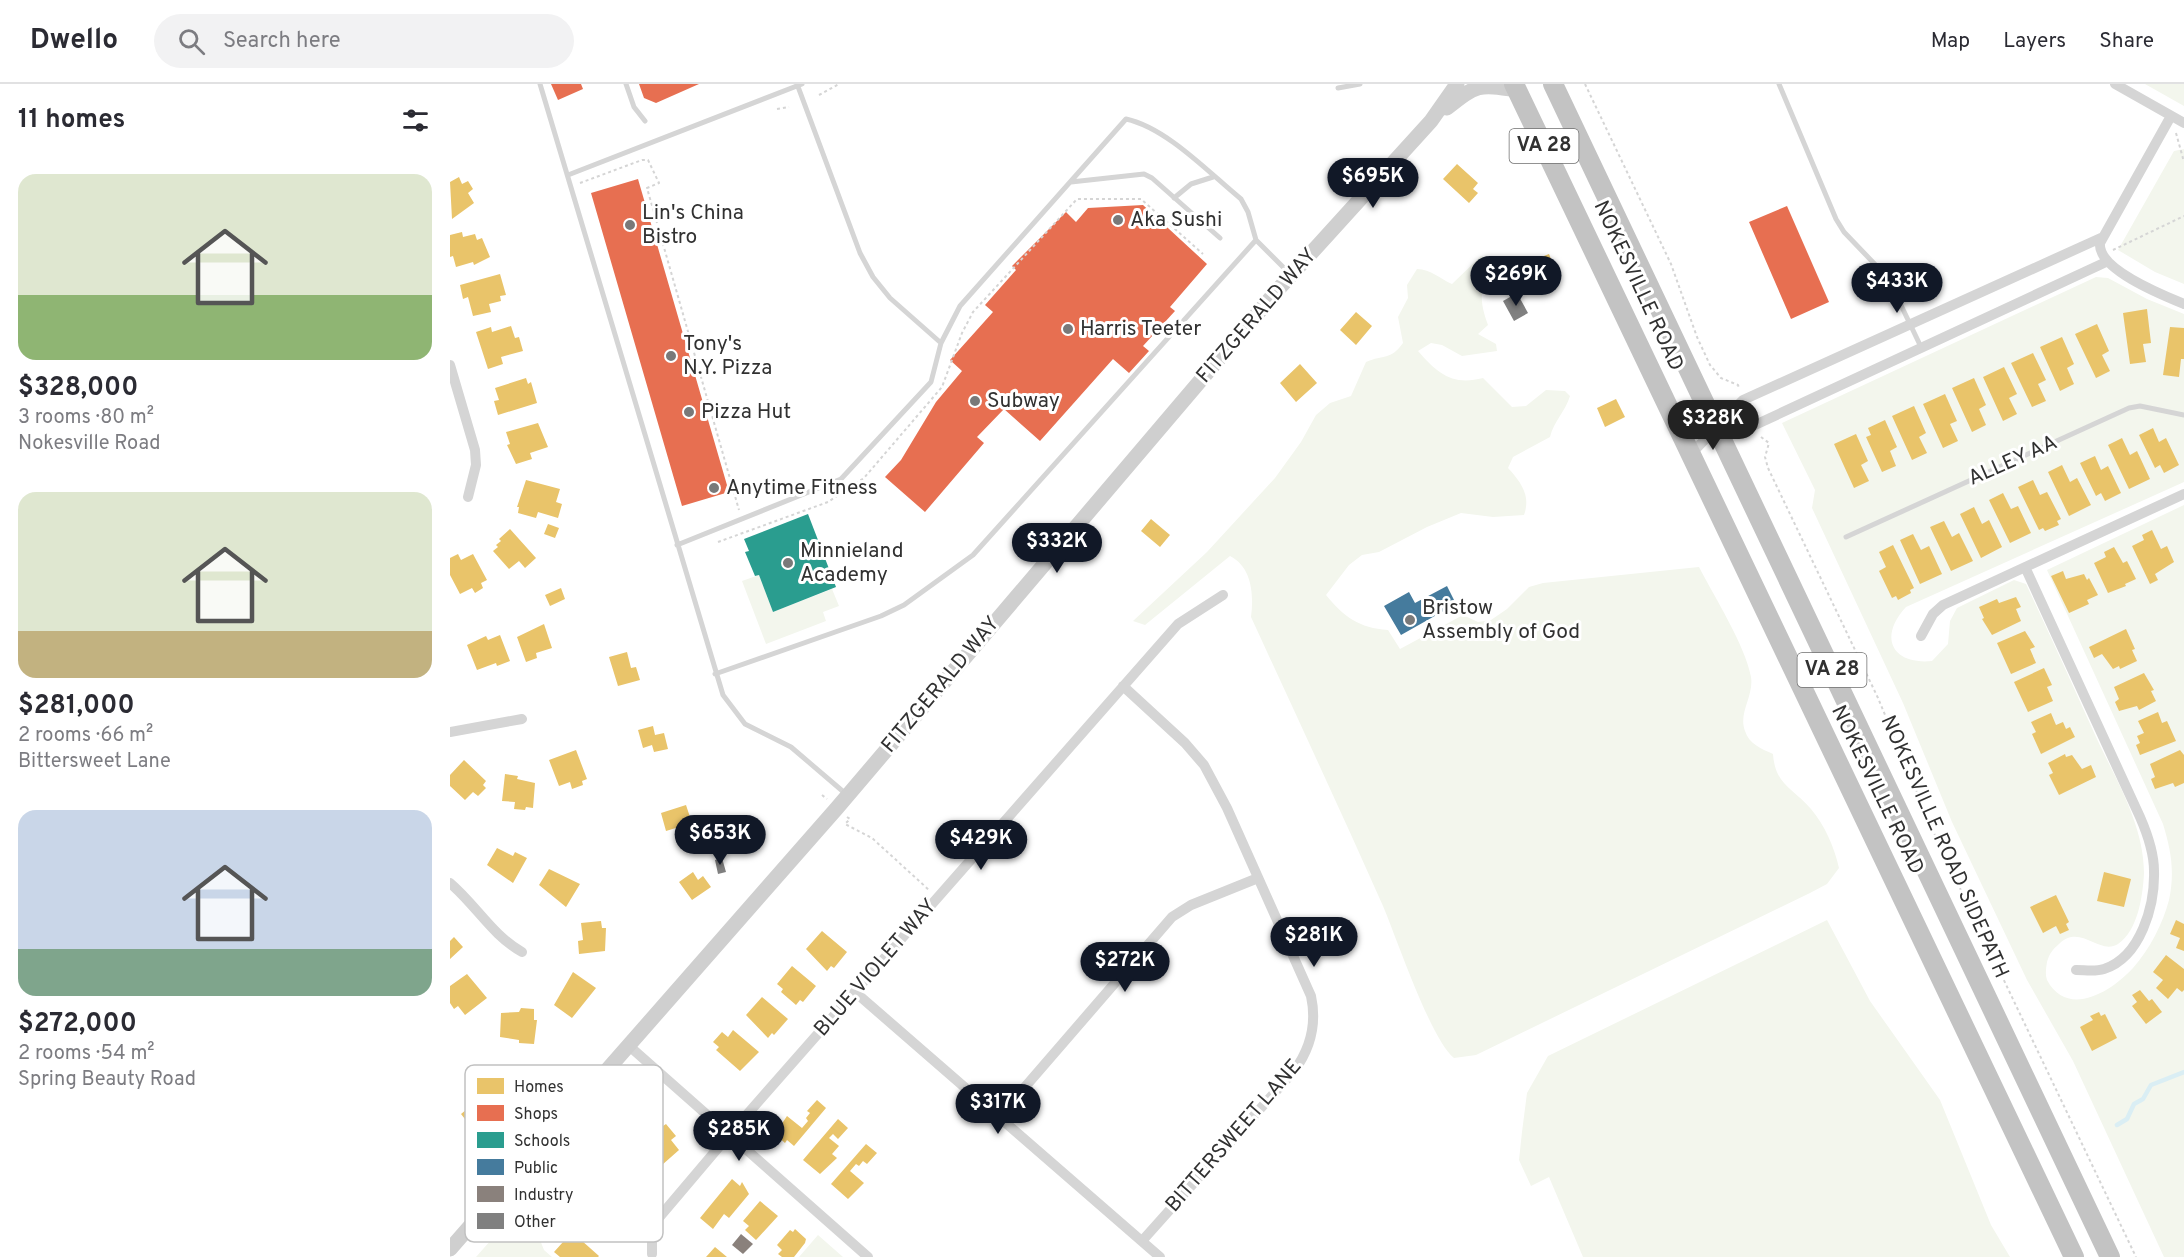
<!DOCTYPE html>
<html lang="en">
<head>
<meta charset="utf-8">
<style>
  body { margin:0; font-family:Overpass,sans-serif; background:#f2f2f3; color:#2b2b33; height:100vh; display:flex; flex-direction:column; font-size:22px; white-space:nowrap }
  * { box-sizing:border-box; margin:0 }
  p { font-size:20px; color:#7c7c81 }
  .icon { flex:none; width:33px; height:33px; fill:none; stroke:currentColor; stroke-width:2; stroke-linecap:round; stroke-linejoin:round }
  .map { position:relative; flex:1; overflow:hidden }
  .details { display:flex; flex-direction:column; background:#fff; width:450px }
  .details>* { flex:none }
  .price { position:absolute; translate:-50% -51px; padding:0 14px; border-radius:21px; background:#111827; color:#fff; font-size:20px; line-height:39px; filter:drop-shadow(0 2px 3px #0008) }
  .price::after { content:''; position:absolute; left:50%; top:36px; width:18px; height:14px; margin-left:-9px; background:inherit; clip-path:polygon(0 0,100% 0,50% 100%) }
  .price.current { background:#222; color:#fff }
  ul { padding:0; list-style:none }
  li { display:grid; align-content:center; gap:12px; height:318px; padding:0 18px }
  li span { display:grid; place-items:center; height:186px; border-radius:18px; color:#555 }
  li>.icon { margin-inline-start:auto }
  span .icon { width:108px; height:108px; fill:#fffc; stroke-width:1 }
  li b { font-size:26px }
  h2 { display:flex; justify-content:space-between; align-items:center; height:72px; padding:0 18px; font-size:26px }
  header { display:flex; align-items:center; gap:36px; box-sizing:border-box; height:84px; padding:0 30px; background:#fff; border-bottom:2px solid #e1e1e2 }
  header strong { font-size:28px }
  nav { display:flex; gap:33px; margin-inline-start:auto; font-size:21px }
  .search { width:420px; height:54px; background:#f2f2f3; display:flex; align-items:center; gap:15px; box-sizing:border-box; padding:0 21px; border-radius:33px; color:#7c7c81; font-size:22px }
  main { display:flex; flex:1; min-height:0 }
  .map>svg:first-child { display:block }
</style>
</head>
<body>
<header>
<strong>Dwello</strong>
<div class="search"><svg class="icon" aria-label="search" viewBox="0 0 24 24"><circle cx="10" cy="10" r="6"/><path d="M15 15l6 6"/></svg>Search here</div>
<nav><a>Map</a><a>Layers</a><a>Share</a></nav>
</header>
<main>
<section class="details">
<h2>11 homes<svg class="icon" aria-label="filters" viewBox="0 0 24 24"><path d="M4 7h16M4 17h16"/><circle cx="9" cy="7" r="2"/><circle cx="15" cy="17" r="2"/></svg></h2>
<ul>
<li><span style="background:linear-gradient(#dfe7d0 65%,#8fb573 0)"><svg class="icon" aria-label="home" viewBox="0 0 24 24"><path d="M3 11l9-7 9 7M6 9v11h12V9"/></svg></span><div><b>$328,000</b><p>3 rooms · 80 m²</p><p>Nokesville Road</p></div></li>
<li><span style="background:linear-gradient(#dfe7d0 75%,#c2b280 0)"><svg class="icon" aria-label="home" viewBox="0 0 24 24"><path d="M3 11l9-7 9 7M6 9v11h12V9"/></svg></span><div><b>$281,000</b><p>2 rooms · 66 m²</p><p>Bittersweet Lane</p></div></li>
<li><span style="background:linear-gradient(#c9d6e8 75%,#7fa58c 0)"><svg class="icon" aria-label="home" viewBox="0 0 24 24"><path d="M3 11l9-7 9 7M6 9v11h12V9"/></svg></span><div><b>$272,000</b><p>2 rooms · 54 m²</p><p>Spring Beauty Road</p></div></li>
</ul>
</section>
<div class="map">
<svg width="1734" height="1173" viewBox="0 0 1734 1173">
  <rect width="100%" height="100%" fill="#fff"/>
  <path fill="#f3f6ed" d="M1695,0H1734V22Z
    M1734,65V200L1705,188L1668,166L1724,67Z
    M1031,172L1044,177C1030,203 1028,214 1038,241L1028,250L1046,260L1047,267L1012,272L992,261L981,259L968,267C988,290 1003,302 1033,294L1062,323L1076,322L1096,306L1115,307L1120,312C1115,328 1104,337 1100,353L1063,373L1058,384C1071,398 1081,412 1074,431L1043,433L1011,429L977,443L929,468L912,471L899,481L876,511C894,533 909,544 938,546L950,565L1013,531L1028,538L1041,536L1057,525L1079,503L1093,499L1249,483C1265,514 1295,561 1301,593C1304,612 1288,629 1295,647C1299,660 1312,665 1323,670C1325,701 1343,704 1361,725C1375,742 1384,762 1389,784L1377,800L1360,809L1026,971L1004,974C981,956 947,855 933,822C890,725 845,629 801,533C804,511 802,483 780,472L695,541L683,537L757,468L825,394L851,358L866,331L880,319L901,312L916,278C934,270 940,277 953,259L948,233L958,214L957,201L967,185C981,185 990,195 1002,200Z
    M1646,193L1658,194L1697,215L1734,230V398L1456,523C1428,553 1442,581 1482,577L1498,560L1500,537L1507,524L1564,496L1576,500C1600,551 1623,602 1646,653C1666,696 1694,741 1694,789C1693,811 1688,847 1668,860C1649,872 1631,839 1609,860C1603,865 1599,870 1597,878C1596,884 1595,890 1597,896C1618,935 1662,907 1683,884C1700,865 1713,839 1719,816C1725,788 1721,766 1713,740L1597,486L1734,421V1173H1714L1623,977L1577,896L1502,738L1453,619L1362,424L1365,406L1332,339Z
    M309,491L323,528L382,505L389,522L373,528L376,537L316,560L292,497Z
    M1377,836L1420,917L1490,1016L1541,1141L1560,1173H1133L1099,1093L1081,1102L1069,1076L1072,1048L1077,1009L1098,972Z
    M177,1023L198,1028L200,1032L165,1060L152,1063L88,1151L94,1166L102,1173H26L56,1139Z
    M368,1151L393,1173H349Z"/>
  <path fill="#e9c46a" d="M1007,80L1028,99L1023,105L1028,109L1019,119L993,95Z
    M9,93L12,100L18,97L23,105L18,109L24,119L2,135L0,98Z
    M12,148L13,153L25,150L27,156L32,154L40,173L24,181L23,178L6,183L3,172L0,173V151Z
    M1099,170L1106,187L1083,196L1076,179Z
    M50,190L56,211L50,212L51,217L39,220L41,228L23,232L18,213L13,215L10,201Z
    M1697,225L1701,259L1693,260L1696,278L1680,280L1673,229Z
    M906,228L922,242L906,261L890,246Z
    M1647,240L1659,267L1652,271L1660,287L1646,294L1625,250Z
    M61,242L65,254L69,253L73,267L51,273L53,280L38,285L26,248L41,243L42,248Z
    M1720,243L1734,244V275H1731L1729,293L1713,291Z
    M1612,253L1624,280L1617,284L1624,300L1610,307L1590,263Z
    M1583,269L1596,296L1588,300L1596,317L1582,323L1561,279Z
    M850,280L867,299L846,318L830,299Z
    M1554,283L1567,310L1559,314L1567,330L1553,337L1533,293Z
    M76,294L78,300L81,298L87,319L48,331L44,317L49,316L45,304Z
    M1524,294L1536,321L1529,325L1536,341L1522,348L1502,304Z
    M1495,310L1507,337L1500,340L1508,357L1493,364L1473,320Z
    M1166,315L1175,333L1155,343L1147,324Z
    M1464,322L1476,349L1469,353L1477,369L1462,376L1442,332Z
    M1435,336L1447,363L1440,367L1446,382L1432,388L1416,353L1421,351L1418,344Z
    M88,339L98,363L80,369L82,375L66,380L57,361L60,360L56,348Z
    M1703,344L1709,358L1716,354L1729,381L1714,389L1710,381L1705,384L1689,351Z
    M1406,350L1418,377L1411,381L1419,397L1404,404L1384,360Z
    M1672,354L1680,371L1687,367L1700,395L1679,405L1658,361Z
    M1645,372L1651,386L1658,382L1671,409L1655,417L1651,409L1646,412L1630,379Z
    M1612,381L1620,398L1627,394L1641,421L1619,432L1598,388Z
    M76,396L110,405L106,418L112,420L108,434L88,428L86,434L68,429L69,423H67Z
    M1583,396L1590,411L1597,408L1611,435L1607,437L1609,441L1595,447L1593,444L1589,446L1568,403Z
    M1553,409L1561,425L1568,422L1581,449L1560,459L1539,416Z
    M1524,423L1532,440L1539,436L1552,463L1531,474L1510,430Z
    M701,435L720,451L710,463L691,447Z
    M1494,437L1502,453L1509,449L1523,477L1501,487L1480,443Z
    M98,440L109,444L105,454L94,450Z
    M60,445L86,474L75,484L69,477L59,485L43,467L48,463L46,461L51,457L49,455Z
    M1702,446L1711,465L1717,462L1724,478L1705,490L1708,496L1700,500L1682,462L1694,456L1692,451Z
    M1463,450L1471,466L1479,462L1492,490L1470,500L1450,456Z
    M1443,461L1464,504L1460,506L1461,509L1448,516L1446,512L1442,514L1429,487L1436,483L1429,468Z
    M1664,463L1673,479L1677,477L1686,495L1675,500L1676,502L1658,509L1644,479L1656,473L1654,468Z
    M8,470L11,476L23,470L37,496L31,499L33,504L25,509L22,504L10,510L0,491V474Z
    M1613,487L1616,495L1634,490L1637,496L1639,494L1648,511L1637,516L1639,520L1619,529L1601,492Z
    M111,504L115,515L100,522L95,511Z
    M1566,513L1571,523L1566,525L1571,537L1542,551L1532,535L1534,534L1529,523L1547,515L1549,519Z
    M94,540L102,564L86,569L87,574L76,578L67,553Z
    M1676,545L1685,565L1682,566L1687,577L1670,585L1669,582L1663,585L1652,570L1644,574L1639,563Z
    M1575,547L1585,563L1580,565L1586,579L1561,590L1547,559Z
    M50,551L60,577L47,582L46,579L27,586L17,561L36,552L38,556Z
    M177,568L181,584L186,583L190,596L168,602L159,573Z
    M1594,584L1602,601L1597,603L1603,617L1578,628L1564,598Z
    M1694,589L1704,606L1701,607L1706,617L1689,626L1687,622L1669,627L1665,618L1669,615L1664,603Z
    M1708,628L1712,639L1717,637L1726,657L1690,671L1686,661L1690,659L1687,652L1694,649L1688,637Z
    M1601,629L1606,641L1613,638L1616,645L1620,643L1625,653L1591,670L1582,650L1586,648L1581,638Z
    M203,642L205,651L214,649L218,665L204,668L202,661L193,664L188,646Z
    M126,666L137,695L132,697L133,701L122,705L120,698L109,702L99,676Z
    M1730,666L1734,671V699L1725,703L1723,699L1705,705L1701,695L1705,693L1700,680Z
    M1615,670L1616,673L1622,671L1632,685L1641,681L1646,693L1609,711L1599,691L1603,689L1598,679Z
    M14,676L36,697L33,701L36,704L28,712L23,708L15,716L0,702V691Z
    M55,690L68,692L67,695L85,699L83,724L76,723L75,726L64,725L65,718L52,717Z
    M236,721L242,739L216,747L211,729Z
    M47,764L63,772L65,768L77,774L63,799L37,781Z
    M99,785L130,800L116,823L89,801Z
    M243,788L248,796L253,792L261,803L242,816L229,798Z
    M1654,788L1681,795L1674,823L1647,817Z
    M1606,811L1619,838L1616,840L1619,846L1610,850L1606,842L1593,849L1580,823Z
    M1726,836L1734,840V867L1726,864L1730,854L1720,850Z
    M151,837L152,844H156L155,867L129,870L128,857L133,856L131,839Z
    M372,847L397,868L384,884L381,882L377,887L356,865Z
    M4,853L13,863L0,875V857Z
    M1716,871L1734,885V906L1732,908L1727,904L1718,915L1706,904L1713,896L1703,888Z
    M342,882L366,902L353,918L350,916L346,921L331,908L333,905L327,900Z
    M123,888L146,904L122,934L104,921Z
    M17,890L37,914L15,931L8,922L4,925L0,919V902Z
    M1690,906L1699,917L1702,915L1712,928L1696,940L1682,922L1687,918L1682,911Z
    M312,913L338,935L324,951L322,949L318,954L296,931Z
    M71,924L84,925V936H87L84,960L69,959V956L50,953L51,929L69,928Z
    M1649,928L1651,932L1655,930L1667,954L1642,967L1630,943L1643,936L1640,932Z
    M283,946L309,968L290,987L266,966L269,963L263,958L272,948L278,953Z
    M33,1012L36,1016L39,1013L48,1024L43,1028L50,1037L29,1053L11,1030Z
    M367,1016L376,1024L344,1062L337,1056L335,1059L325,1050L337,1032L352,1044L358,1037L356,1034L360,1029L357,1027Z
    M388,1035L398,1044L388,1055L383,1050L379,1054L389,1062L382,1070L387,1074L370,1090L353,1076Z
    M208,1036L213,1042L216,1040L226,1052L221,1056L229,1066L212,1081L204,1071L195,1079L187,1071L193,1066L185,1056Z
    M416,1060L427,1069L417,1080L413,1077L409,1082L406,1080L400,1087L414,1099L398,1115L381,1100Z
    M282,1095L290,1102L292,1098L299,1110L279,1134L274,1130L263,1145L250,1134Z
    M310,1117L328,1132L306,1156L295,1146L299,1142L293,1137Z
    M345,1145L356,1155L355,1159L344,1173H332L328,1170L332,1166L327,1161L340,1146L343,1148Z
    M122,1148L149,1172L148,1173H110L104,1168Z
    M265,1163L277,1173H256Z"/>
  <path fill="#e76f51" d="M101,0H131L133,5L108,16Z
    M189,0H249L206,19L194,14Z
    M188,95L279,408L232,422L141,109Z
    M693,121L757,180L720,223L725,227L693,262L699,267L679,289L663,275L590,357L554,325L527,353L534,359L475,428L435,393L451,376L486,318L512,287L500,276L543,228L535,221L566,186L562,182L616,128L626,138L638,124Z
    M1337,122L1379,218L1341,235L1299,138Z"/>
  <path fill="#2a9d8f" d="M358,430L386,503L323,528L309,491L305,492L295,468L299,467L294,455Z"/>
  <path fill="#457b9d" d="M997,502L1006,520L951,551L934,522L959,508L965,519Z"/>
  <path fill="#8a817c" d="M291,1150L303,1160L293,1170L282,1161Z"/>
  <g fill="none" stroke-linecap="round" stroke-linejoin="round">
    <path stroke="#daeef4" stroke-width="4.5" d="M1667,1041L1677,1035L1684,1020L1693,1015L1701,1001L1734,988"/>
  </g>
  <path fill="#808080" d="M1067,209L1078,229L1064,237L1053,217Z
    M272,774L276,788L268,790L265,776Z"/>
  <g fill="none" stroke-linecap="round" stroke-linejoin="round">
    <path stroke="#d5d5d5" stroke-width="2" stroke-dasharray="3 3" stroke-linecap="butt" d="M1135,0L1221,180L1247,253L1260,281L1271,294L1288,301L1289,304
      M369,11L389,0
      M327,25L339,23
      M1726,49L1734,78
      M130,99L192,76H198L209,99L197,104L289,426
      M1663,166L1734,132
      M1311,353L1319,359L1315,373L1318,384L1428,614L1487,756L1686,1173
      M268,458L378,418L414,394L492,303L512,249L523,228L627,115H691L753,170
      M372,711L377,715
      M397,733L400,735L395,740L422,754L479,806"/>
    <path stroke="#d5d5d5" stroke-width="5" d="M90,0L273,611L295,640L341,663L396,710
      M176,0L184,23L195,37
      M1329,0L1386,135L1394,148L1438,194L1471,263
      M888,4L910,0
      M118,91L352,0
      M621,98L694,90L702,94L770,154
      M724,114L741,100L763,93
      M491,259L510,222L676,35C717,44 759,89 791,115L798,128L806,156L839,189
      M1396,453L1679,324L1690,322L1734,331
      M227,461L391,395L481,298L491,259L440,214L423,193L410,169L347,0
      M265,590L431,532L454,521L523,471L806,156"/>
    <path stroke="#d5d5d5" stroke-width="10" d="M1665,0L1734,39
      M1721,32L1650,159C1647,185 1712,211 1734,220
      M0,281L25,366L26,381L18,413
      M1266,344L1305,341L1656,178
      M1240,371L1293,316L1653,153
      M1575,483L1690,733C1697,749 1704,768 1704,787C1705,821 1691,873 1654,885C1645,888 1635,886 1626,886
      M1471,552L1483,530L1493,521L1734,410
      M673,602L735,659L754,681L777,724L861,912C867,940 861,964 844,987L692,1157
      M0,648L72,635
      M0,799C26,821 42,851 72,868
      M405,908L710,1173
      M178,961L418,1173
      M549,1033L722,833L741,821L808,794
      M202,1170V1148L207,1136L279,1051L728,540L773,511"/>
    <path stroke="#cfcfcf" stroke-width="15" d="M997,24C1027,0 1028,0 1067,6
      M0,1165L387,724L824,210L981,37L1007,0"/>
    <path stroke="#c3c3c3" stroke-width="20" d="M1064,0L1624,1173
      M1103,0L1660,1173"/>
  </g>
  <g fill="#797979" stroke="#fff" stroke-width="2">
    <circle cx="668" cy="136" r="6"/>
    <circle cx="180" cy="141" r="6"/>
    <circle cx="618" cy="245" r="6"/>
    <circle cx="221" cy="272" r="6"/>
    <circle cx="525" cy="317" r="6"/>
    <circle cx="239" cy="328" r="6"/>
    <circle cx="264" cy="404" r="6"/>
    <circle cx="338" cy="479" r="6"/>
    <circle cx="960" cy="536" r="6"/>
  </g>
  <g text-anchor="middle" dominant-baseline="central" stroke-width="6" stroke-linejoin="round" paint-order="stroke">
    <g fill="#fff" stroke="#6f6f6f" stroke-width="1.5">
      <rect x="1059.5" y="45" width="69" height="34" rx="4.5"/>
      <rect x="1347.5" y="569" width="69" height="34" rx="4.5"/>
    </g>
    <g font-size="20" font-weight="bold" fill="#313131">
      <text x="1094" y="62">VA 28</text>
      <text x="1382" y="586">VA 28</text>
    </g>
    <g font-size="21" fill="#313131" stroke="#fff" text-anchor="start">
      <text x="192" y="129">Lin's China<tspan x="192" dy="24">Bistro</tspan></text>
      <text x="680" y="136">Aka Sushi</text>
      <text x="630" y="245">Harris Teeter</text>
      <text x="233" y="260">Tony's<tspan x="233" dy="24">N.Y. Pizza</tspan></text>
      <text x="537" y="317">Subway</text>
      <text x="251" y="328">Pizza Hut</text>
      <text x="276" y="404">Anytime Fitness</text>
      <text x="350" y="467">Minnieland<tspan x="350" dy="24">Academy</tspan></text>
      <text x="972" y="524">Bristow<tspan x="972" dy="24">Assembly of God</tspan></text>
    </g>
    <g font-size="21" fill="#313131" stroke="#fff">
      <text transform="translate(1188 202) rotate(65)">NOKESVILLE ROAD</text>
      <text transform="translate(807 232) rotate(-49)">FITZGERALD WAY</text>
      <text transform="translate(1563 377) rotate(-24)">ALLEY AA</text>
      <text transform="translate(491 601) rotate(-50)">FITZGERALD WAY</text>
      <text transform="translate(1427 706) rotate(64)">NOKESVILLE ROAD</text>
      <text transform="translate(1494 763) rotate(66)">NOKESVILLE ROAD SIDEPATH</text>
      <text transform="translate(426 884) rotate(-49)">BLUE VIOLET WAY</text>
      <text transform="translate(784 1052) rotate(-49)">BITTERSWEET LANE</text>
    </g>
  </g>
  <rect x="15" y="981" width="198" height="177" rx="9" fill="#fff" stroke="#c1c1c1" stroke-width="1.5"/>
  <rect x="27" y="994" width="27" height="16" fill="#e9c46a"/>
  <rect x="27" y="1021" width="27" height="16" fill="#e76f51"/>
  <rect x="27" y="1048" width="27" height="16" fill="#2a9d8f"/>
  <rect x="27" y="1075" width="27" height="16" fill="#457b9d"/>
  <rect x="27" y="1102" width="27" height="16" fill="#8a817c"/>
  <rect x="27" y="1129" width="27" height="16" fill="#808080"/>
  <g font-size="16" fill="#313131">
    <text x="64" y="1008">Homes</text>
    <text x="64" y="1035">Shops</text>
    <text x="64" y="1062">Schools</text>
    <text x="64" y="1089">Public</text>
    <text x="64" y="1116">Industry</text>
    <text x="64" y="1143">Other</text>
  </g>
</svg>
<b class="price" style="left:923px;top:125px">$695K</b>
<b class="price" style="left:1066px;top:223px">$269K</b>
<b class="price" style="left:1447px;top:230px">$433K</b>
<b class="price current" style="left:1263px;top:367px">$328K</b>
<b class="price" style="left:607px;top:490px">$332K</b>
<b class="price" style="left:270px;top:782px">$653K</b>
<b class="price" style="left:531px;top:787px">$429K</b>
<b class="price" style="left:864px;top:884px">$281K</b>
<b class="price" style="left:675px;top:909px">$272K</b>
<b class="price" style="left:548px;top:1051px">$317K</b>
<b class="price" style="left:289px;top:1078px">$285K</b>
</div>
</main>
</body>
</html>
